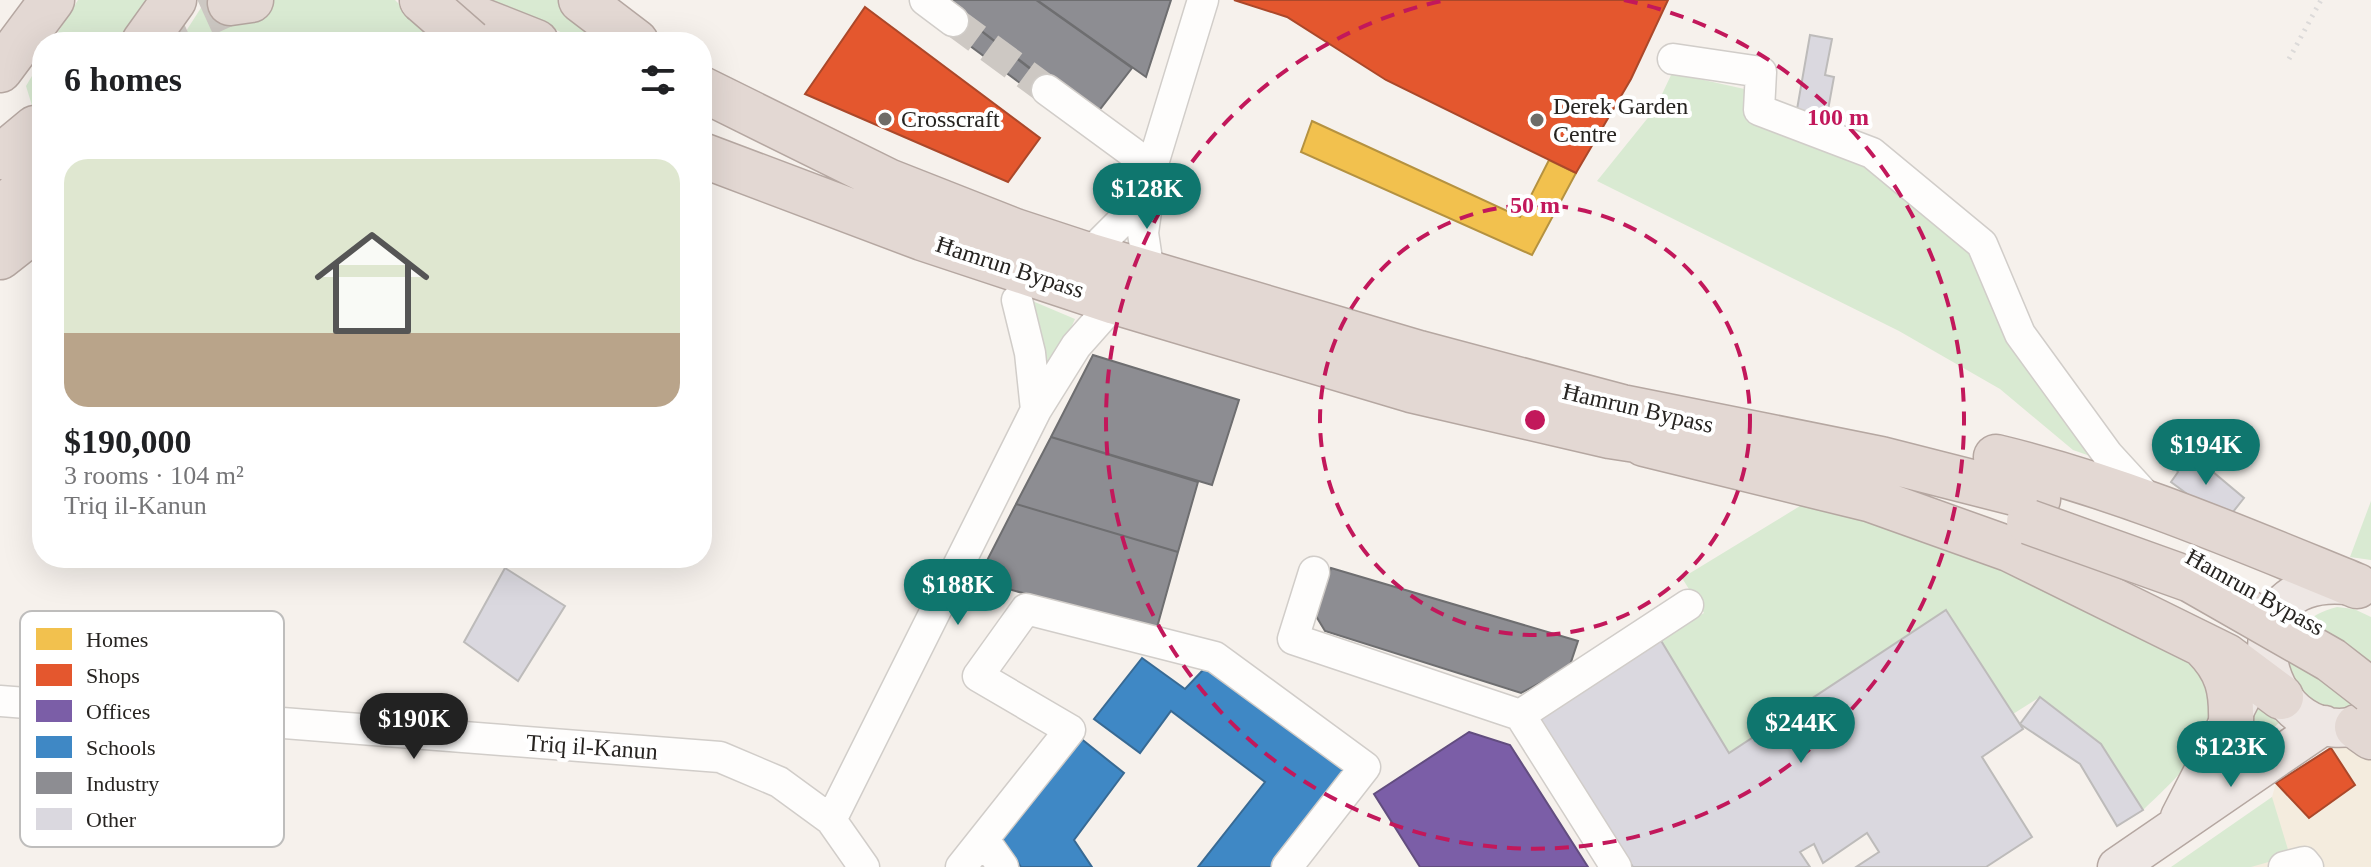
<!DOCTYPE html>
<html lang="en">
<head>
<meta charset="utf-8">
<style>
  body { margin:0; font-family:"Times New Roman",serif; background:#f2f2f2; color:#202124; height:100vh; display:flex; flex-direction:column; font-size:30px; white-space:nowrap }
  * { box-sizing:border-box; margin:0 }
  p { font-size:26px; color:#757577 }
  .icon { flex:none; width:44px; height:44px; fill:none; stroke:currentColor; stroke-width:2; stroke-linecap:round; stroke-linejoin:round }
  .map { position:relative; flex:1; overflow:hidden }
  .details { position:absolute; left:32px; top:32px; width:680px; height:536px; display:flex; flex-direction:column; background:#fff; border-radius:32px; box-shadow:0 8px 32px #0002 }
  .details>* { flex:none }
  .price { position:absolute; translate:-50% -68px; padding:0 18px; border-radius:28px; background:#0f766e; color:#fff; font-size:26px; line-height:52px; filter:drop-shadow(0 2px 4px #0008) }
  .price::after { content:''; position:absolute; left:50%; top:48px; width:24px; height:18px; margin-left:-12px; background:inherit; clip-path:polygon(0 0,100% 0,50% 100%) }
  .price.on { background:#222; color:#fff }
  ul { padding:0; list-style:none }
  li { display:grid; align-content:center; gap:16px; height:424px; padding:0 32px }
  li+li { border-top:2px solid #e0e0e0 }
  li span { display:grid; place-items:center; height:248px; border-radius:24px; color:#555 }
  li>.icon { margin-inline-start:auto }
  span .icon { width:144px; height:144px; fill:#fffc; stroke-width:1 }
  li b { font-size:34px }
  h2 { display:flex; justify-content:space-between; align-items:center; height:96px; padding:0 32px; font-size:34px }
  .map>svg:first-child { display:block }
</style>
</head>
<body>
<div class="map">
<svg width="2371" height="867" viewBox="0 0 2371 867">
  <rect width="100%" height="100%" fill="#f6f1ec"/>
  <path fill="#f4ecde" d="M2349,737L2371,754V867H2185L2272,797L2276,783Z"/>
  <path fill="#d9ead2" d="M78,0H155L126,42H52Z
    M206,0H395L437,42H179Z
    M486,0H561L606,42H580L521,12Z
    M42,59V138L26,86Z
    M1672,73L1749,90L1849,152L1965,240L2093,457L2073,450L2000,389L1899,331L1597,181L1655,109Z
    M1030,300L1075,319L1050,374Z
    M1804,491L1910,520L2204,669C2207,680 2213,694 2213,706C2213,747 2170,784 2143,810L2101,744L2040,697L2013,714L1729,753L1660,639L1704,613L1682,578L1800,506Z
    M2371,501V560L2350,557Z
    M2337,607L2354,609L2371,617V705L2322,711C2313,705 2298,696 2294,687C2276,648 2299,616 2337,607Z
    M2257,706L2279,723L2227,767Z
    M2272,797L2290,856L2251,867H2171Z"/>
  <path fill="#f2c14e" stroke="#b59240" stroke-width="2" d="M1312,121L1520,217L1549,160L1576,173L1532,255L1301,152Z"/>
  <path fill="#e4572e" stroke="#ab482a" stroke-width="2" d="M1234,0H1668L1631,79L1576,173L1386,80L1287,17Z
    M865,7L1040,138L1008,182L805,94Z
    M2331,748L2355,785L2309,818L2276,783Z"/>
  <path fill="#7b5ea7" stroke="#624d7f" stroke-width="2" d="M1469,732L1510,745L1588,867H1420L1374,794Z"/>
  <path fill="#3f88c5" stroke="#386a94" stroke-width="2" d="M1142,658L1185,689L1203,670L1220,669L1348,772L1273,867H1198L1265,782L1171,711L1140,753L1094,719Z
    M1079,737L1124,773L1074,840L1092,867H1021L1001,837Z"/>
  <path fill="#8d8d92" stroke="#6e6e70" stroke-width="2" d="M941,0H1036L1132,68L1094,117Z
    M1037,0H1171L1146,77Z
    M958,13L1051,85L1040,98L946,28Z
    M1093,355L1239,400L1212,485L1051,437Z
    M1051,437L1198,482L1178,552L1016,504Z
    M1016,504L1178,552L1156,631L977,580Z
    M1331,568L1578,641L1569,668L1521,693L1325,631L1316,616Z"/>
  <path fill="#dad8df" stroke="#bdbbba" stroke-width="2" d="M1810,35L1832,39L1825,75L1834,77L1826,121L1796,115Z
    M2188,451L2244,498L2225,522L2171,482L2178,472L2175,467Z
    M505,568L565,606L518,681L464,642Z
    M1946,610L2023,729L1982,757L2032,837L1986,867H1856L1879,852L1867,833L1823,863L1814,844L1800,852L1810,867H1633L1538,719L1660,639L1729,753Z
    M2040,697L2101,744L2143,810L2117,826L2080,764L2020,724Z"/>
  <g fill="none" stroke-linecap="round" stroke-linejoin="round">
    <path stroke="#cdc8c3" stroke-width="30" stroke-dasharray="30 15" stroke-linecap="butt" d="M953,21L1047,90"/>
    <path stroke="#cdc8c3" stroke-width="44" stroke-dasharray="44 22" stroke-linecap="butt" d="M144,42L230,3"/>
    <defs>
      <path id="minor" d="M925,0L953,21
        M1673,59L1761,72L1759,110L1872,153L1982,244L2020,334L2108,455L2141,491L2137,500
        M1047,90L1152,167L1122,221L1088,255
        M1149,273L1143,233L1152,167L1203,0
        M1017,300L1030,353L1036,410
        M1314,572L1293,639L1520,715L1616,867
        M0,701L720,757L779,782L831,820L864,867
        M1520,715L1688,605
        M831,820L1036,410L1076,346L1115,302
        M984,840L1003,867
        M961,867L1070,730L978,676L1026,609L1215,657L1365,767L1287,867
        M2284,867L2304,862L2308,867"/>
      <path id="major" d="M2354,586C2213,566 2262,767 2371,721
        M2180,817L2243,694
        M2117,867L2324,725"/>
      <path id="highway" d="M422,0L442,5L536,42
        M581,0L636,42
        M230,3L251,0
        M144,42L174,0
        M0,70L52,0
        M702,89L888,181L1015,231L1088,255L1419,353L1622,407L1881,459L2038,499
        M702,155L922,238L1115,302L1411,390L1610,436L1675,446
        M0,157L35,128
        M0,212L42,170
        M0,257L42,224
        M1644,444L1872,500L2009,549L2226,656L2281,697
        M1996,457C2121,487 2239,538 2357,586
        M2204,646C2228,670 2232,690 2231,723
        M2357,727L2371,737"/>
    </defs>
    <use href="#minor" stroke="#d1cdc9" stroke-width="33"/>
    <use href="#major" stroke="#b5a7a1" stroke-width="41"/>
    <use href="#highway" stroke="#b5a7a1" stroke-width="47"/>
    <path stroke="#dcdad9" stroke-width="5" stroke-dasharray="2 6" stroke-linecap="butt" d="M2289,59L2321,0"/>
    <use href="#minor" stroke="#fefdfc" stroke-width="30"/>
    <use href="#major" stroke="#eee7e4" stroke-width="38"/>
    <use href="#highway" stroke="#e3d8d3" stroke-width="44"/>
    <defs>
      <path id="highway-bridge" d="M422,0L470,42
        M2029,522L2191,580L2331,660L2371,691"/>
    </defs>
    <use href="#highway-bridge" stroke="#b5a7a1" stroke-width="47" stroke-linecap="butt"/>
    <use href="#highway-bridge" stroke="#e3d8d3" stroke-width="44"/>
  </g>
  <g fill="none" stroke="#c2185b" stroke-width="4" stroke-dasharray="14 10">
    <circle cx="1535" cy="420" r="215"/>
    <path d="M1624 0A429 429 0 1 1 1446 0"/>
  </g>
  <g fill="#6f6c68" stroke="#fff" stroke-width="3">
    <circle cx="885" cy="119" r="8"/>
    <circle cx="1537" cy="120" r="8"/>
  </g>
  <g text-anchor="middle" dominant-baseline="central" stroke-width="8" stroke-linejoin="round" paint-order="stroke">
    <g font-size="24" fill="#272421" stroke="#fff" text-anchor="start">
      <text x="1553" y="106">Derek Garden<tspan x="1553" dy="28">Centre</tspan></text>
      <text x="901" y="119">Crosscraft</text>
    </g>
    <g font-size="24" fill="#272421" stroke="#fff">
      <text transform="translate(1010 267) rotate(18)">Ħamrun Bypass</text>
      <text transform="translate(1638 408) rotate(13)">Ħamrun Bypass</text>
      <text transform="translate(2255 592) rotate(29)">Ħamrun Bypass</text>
      <text transform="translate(592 747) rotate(4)">Triq il-Kanun</text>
    </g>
  </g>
  <rect x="20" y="611" width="264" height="236" rx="12" fill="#fff" stroke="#bebdbc" stroke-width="2"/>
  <rect x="36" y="628" width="36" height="22" fill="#f2c14e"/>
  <rect x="36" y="664" width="36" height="22" fill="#e4572e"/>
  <rect x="36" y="700" width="36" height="22" fill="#7b5ea7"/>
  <rect x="36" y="736" width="36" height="22" fill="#3f88c5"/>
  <rect x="36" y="772" width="36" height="22" fill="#8d8d92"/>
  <rect x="36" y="808" width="36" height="22" fill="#dad8df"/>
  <g font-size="22" fill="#272421">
    <text x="86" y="647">Homes</text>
    <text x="86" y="683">Shops</text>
    <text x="86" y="719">Offices</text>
    <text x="86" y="755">Schools</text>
    <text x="86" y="791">Industry</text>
    <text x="86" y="827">Other</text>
  </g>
  <circle cx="1535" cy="420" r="12" fill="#c2185b" stroke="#fff" stroke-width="4"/>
  <g font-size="24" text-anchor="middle" font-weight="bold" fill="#c2185b" stroke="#fff" stroke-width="8" stroke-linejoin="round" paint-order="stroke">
    <text x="1838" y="125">100 m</text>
    <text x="1535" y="213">50 m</text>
  </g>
</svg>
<b class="price" style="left:1147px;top:231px">$128K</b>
<b class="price" style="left:2206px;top:487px">$194K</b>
<b class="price" style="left:958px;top:627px">$188K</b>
<b class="price on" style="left:414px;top:761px">$190K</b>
<b class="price" style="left:1801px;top:765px">$244K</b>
<b class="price" style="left:2231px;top:789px">$123K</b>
<section class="details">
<h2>6 homes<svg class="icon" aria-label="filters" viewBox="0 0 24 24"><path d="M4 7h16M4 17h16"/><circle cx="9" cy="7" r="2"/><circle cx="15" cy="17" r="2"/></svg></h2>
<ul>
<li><span style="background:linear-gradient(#dfe7d0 70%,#b9a48a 0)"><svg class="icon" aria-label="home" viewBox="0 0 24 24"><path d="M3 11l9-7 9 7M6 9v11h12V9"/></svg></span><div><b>$190,000</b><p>3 rooms · 104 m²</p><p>Triq il-Kanun</p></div></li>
</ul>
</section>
</div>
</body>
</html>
